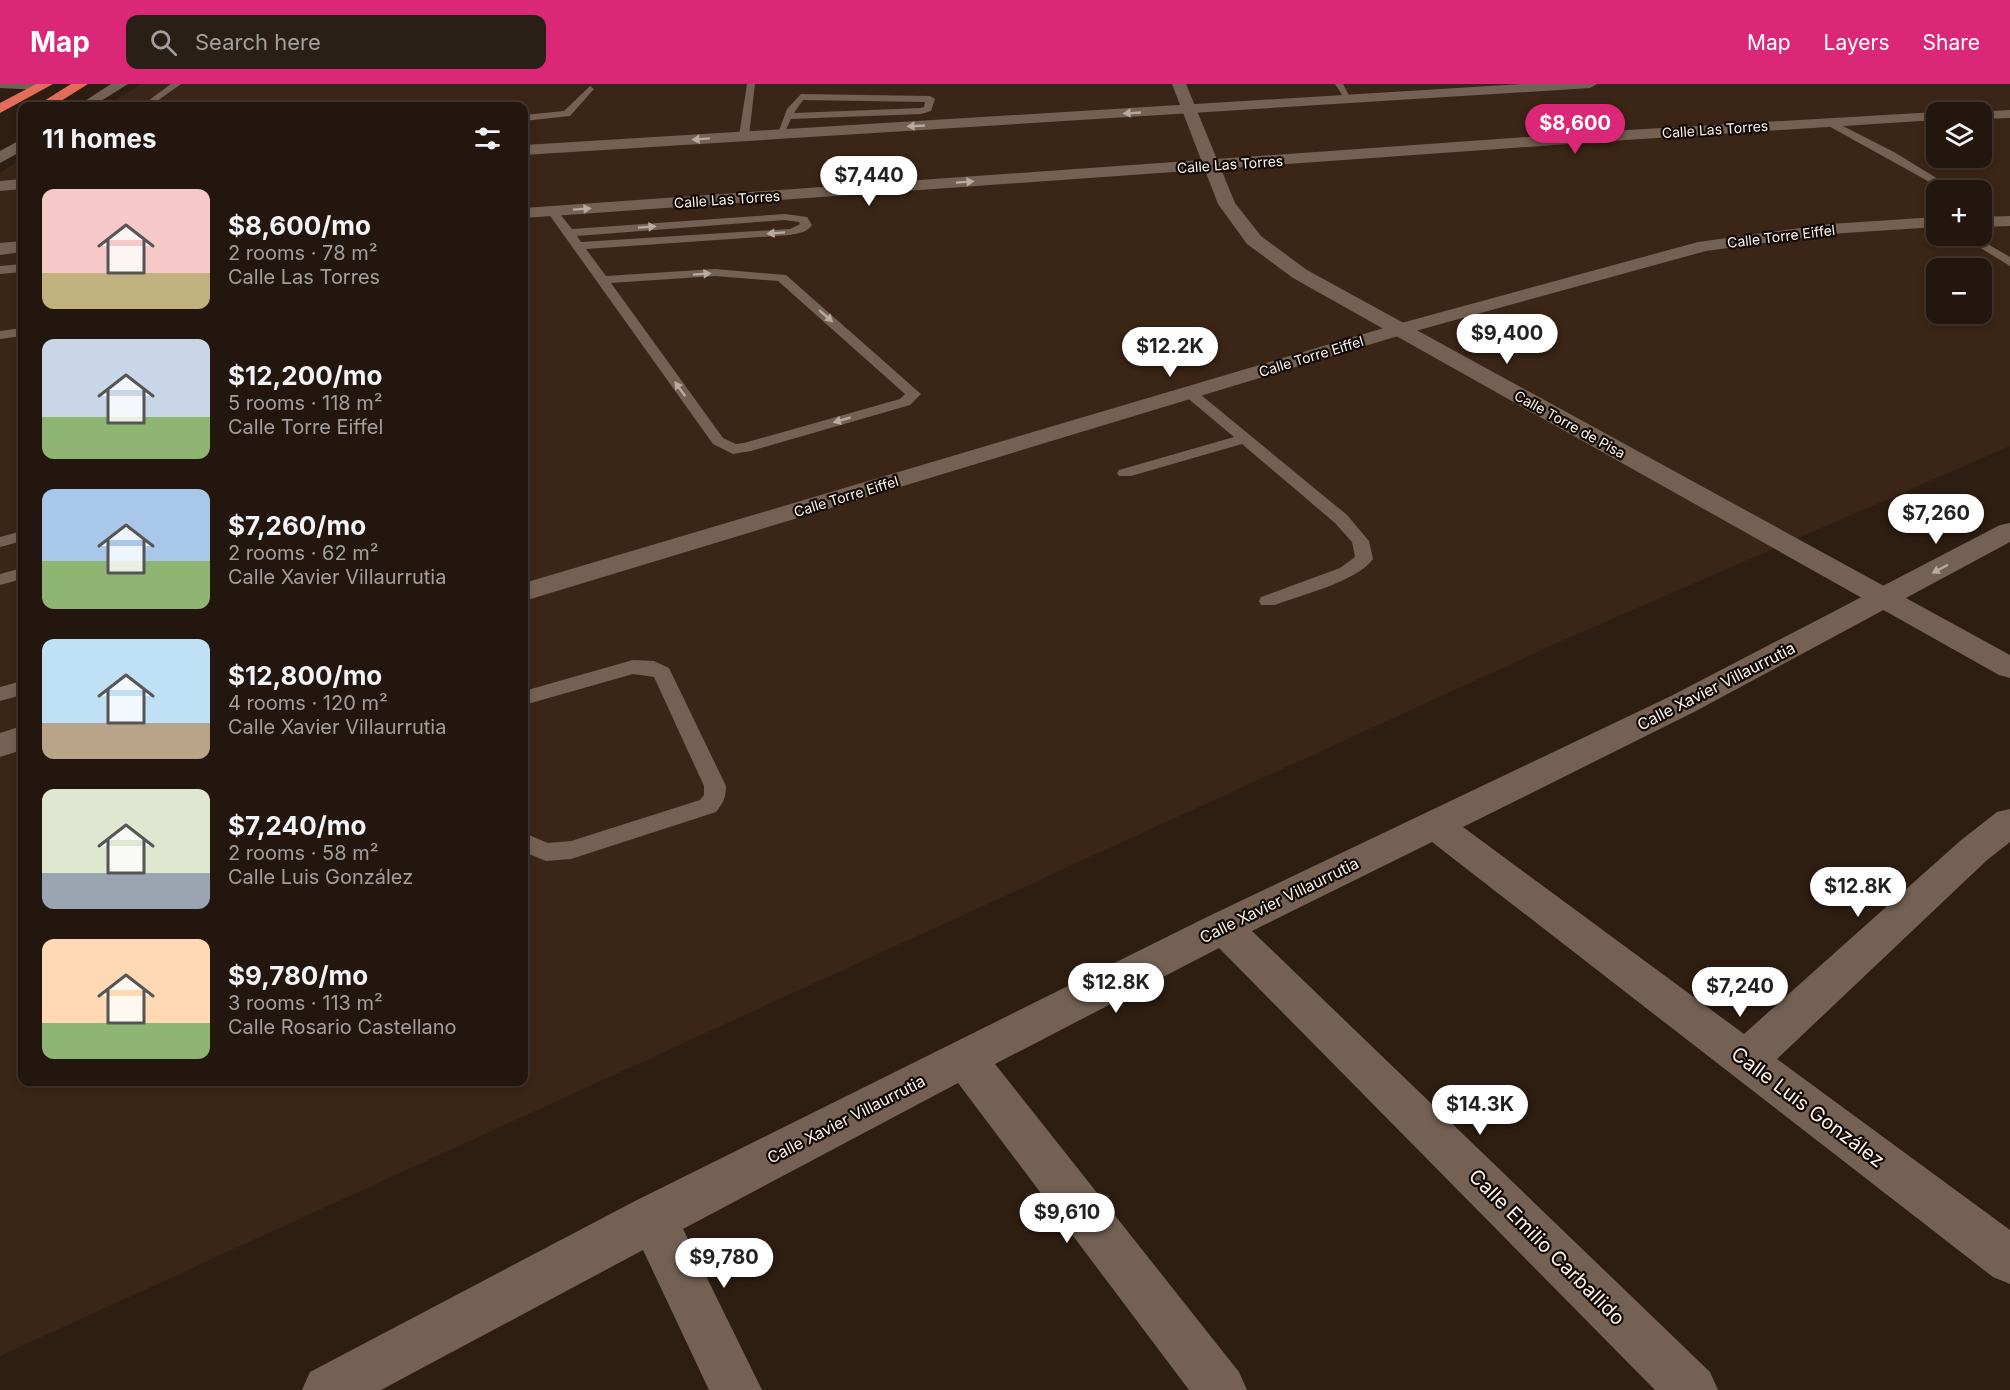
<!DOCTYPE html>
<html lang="en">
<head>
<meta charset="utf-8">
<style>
  body { margin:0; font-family:Inter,sans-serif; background:#2a1f17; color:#f1f3f6; height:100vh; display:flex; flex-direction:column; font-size:22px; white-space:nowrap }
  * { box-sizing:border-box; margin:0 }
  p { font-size:20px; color:#a29f9e }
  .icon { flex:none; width:33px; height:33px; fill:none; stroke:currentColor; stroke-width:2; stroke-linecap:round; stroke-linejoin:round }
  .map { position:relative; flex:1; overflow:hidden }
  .details { position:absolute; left:18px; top:18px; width:510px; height:984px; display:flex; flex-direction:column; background:#22160e; border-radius:12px; box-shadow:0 3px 9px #0003,0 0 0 2px #3f352e }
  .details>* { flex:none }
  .buttons { position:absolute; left:1926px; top:18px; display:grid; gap:12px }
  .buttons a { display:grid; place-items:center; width:66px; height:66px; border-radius:12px; background:#22160e; box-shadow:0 3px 9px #0003,0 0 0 2px #3f352e; font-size:30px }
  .price { position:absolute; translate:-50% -51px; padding:0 14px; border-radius:21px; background:#fff; color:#222; font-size:20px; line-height:39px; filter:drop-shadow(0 2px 3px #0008) }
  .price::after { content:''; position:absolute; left:50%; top:36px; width:18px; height:14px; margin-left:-9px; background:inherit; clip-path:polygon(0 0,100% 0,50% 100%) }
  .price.on { background:#db2777; color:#fff }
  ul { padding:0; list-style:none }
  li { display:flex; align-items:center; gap:18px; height:150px; padding:0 24px }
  li span { display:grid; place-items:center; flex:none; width:168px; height:120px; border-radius:12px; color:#555 }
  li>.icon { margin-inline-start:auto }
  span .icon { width:72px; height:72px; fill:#fffc; stroke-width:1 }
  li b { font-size:26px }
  h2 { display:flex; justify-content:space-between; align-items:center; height:72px; padding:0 24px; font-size:26px }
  header { display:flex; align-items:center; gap:36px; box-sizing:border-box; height:84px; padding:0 30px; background:#db2777; color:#fff }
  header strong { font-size:28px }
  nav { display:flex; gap:33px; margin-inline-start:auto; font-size:21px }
  .search { width:420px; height:54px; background:#2a1f17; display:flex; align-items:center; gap:15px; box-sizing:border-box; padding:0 21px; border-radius:12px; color:#a29f9e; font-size:22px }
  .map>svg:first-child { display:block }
</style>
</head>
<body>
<header>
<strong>Map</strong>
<div class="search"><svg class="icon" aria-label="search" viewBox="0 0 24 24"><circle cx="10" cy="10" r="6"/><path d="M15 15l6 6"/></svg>Search here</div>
<nav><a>Map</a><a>Layers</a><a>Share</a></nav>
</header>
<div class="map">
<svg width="2010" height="1306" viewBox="0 0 2010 1306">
  <rect width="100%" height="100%" fill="#2e1e12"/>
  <path fill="#3b2516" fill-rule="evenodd" d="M141,0H2010V362L1566,555L0,1272V89L22,75V998H524V22H106ZM1936,28H1982V74H1936ZM1936,106H1982V152H1936ZM1936,184H1982V230H1936Z"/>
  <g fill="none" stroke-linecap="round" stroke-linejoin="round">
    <path fill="#746154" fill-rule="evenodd" d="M0,0H41L45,3L41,6L0,4Z
      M171,0H181L150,22H141Z
      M747,0H755L749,52L744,55L739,52Z
      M1335,0H1343L1352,17H1346Z
      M590,2L594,5L570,32L524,37V31L564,27Z
      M801,10L930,12L935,15L931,27L921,30L791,35L783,52H777L787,25ZM803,16L925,18L924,23L921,24L794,29Z
      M1825,36H1831L1894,68L1956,106H1944L1825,40Z
      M548,125H556L572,145L785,130L807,133L812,141C806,149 799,149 790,151L586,165L606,192L715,185L786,191L921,310L910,321L751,367L733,370L713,360L548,129ZM785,136L799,138L800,140L790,145L581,158L577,152ZM715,192L778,197L905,310L900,315L744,359L736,360L723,354L611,199Z
      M1982,125L2000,135V139H1992L1982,133Z
      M1961,152H1974L2010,173V182Z
      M22,180V188L0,190V182Z
      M22,244V252L0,255V247Z
      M1190,305L1195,306L1347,431L1369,457L1373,475C1356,498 1301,511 1275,521H1261L1259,517L1261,513L1340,484L1355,473L1352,458L1335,439L1242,360L1131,392H1119L1117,389L1119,386L1234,353L1185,312L1183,309Z
      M22,447V457L0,463V453Z
      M22,484V495L0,501V490Z
      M633,576L654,577L669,584L726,702C726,714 723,719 716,728L571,775L546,777L524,768V749L548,759L571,757L700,716L704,711V702L654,593L633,590L524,621V607Z
      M22,597V611L0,617V603Z"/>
    <path fill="#746154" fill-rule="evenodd" d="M111,0H128L93,22H77Z
      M1522,0H1597L1590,4L524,71V61Z
      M2010,26V34L1982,35V28H1976Z
      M1936,28H1940H1936V36L1611,57L524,134V124L1611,47Z
      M22,55V67L0,79V67Z
      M22,95V105L0,107V97Z
      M2010,132V142L1982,143V133Z
      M1936,133V143L1830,150L1706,167L1408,249L524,517V499L1394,241L1698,158L1830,140Z
      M22,157V168L0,171V159Z
      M2010,439V458L1694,628L1463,743L1744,950L1960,757L1997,728L2010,725V758L1986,777L1777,975L2010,1146V1200L1993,1193L1432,758L1252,847L1710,1288L1718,1306H1655L1219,864L995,980L1239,1288L1247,1306H1189L958,999L683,1145L762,1306H709L643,1166L381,1306H302L310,1288L635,1117L1209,832L1671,612L2000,441Z
      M22,642V666L0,673V649Z"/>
    <path fill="#746154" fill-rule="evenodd" d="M1172,0H1186L1235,119L1261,152L1307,186L2010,571V594L1999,591L1293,194L1247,160L1218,120Z"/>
    <path fill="#e26d5b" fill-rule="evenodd" d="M36,0H53L0,29V19Z
      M71,0H88L53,22H36Z"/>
  </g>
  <defs><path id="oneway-solid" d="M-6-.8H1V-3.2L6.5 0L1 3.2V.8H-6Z" transform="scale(1.5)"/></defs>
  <g fill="#b9aa9f">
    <use href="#oneway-solid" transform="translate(1132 29) rotate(177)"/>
    <use href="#oneway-solid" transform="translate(916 42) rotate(177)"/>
    <use href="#oneway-solid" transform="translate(701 55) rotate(176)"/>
    <use href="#oneway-solid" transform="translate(965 98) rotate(-4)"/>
    <use href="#oneway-solid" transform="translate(582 125) rotate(-4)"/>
    <use href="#oneway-solid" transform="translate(647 143) rotate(-4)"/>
    <use href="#oneway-solid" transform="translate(776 149) rotate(176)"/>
    <use href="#oneway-solid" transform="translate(702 190) rotate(-4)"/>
    <use href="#oneway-solid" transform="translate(826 232) rotate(41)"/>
    <use href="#oneway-solid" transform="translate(680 305) rotate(-126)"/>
    <use href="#oneway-solid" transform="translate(842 336) rotate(164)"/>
    <use href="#oneway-solid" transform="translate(1940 485) rotate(152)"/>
  </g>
  <g text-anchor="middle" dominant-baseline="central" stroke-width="4.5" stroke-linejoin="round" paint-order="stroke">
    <g font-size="14" fill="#fef2ea" stroke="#110a06">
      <text transform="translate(1715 45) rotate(-4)">Calle Las Torres</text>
      <text transform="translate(1230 80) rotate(-4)">Calle Las Torres</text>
      <text transform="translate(727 115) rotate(-4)">Calle Las Torres</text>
      <text transform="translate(1781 152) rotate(-7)">Calle Torre Eiffel</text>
      <text transform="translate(1311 272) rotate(-17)">Calle Torre Eiffel</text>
      <text transform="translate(1570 340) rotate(29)">Calle Torre de Pisa</text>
      <text transform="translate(846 412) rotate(-17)">Calle Torre Eiffel</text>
    </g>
    <g font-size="16" fill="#fef2ea" stroke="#110a06">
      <text transform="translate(1716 602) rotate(-27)">Calle Xavier Villaurrutia</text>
      <text transform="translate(1279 816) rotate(-26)">Calle Xavier Villaurrutia</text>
      <text transform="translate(846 1035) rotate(-27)">Calle Xavier Villaurrutia</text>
    </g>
    <g font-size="20" fill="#fef2ea" stroke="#110a06">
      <text transform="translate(1808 1023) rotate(37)">Calle Luis González</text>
      <text transform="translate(1547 1163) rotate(45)">Calle Emilio Carballido</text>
    </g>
  </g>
</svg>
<div class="buttons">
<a><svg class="icon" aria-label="layers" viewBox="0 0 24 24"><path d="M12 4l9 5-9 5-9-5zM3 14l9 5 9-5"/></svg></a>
<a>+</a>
<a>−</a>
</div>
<b class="price on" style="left:1575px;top:71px">$8,600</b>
<b class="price" style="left:869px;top:123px">$7,440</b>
<b class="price" style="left:1507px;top:281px">$9,400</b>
<b class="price" style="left:1170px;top:294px">$12.2K</b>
<b class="price" style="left:1936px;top:461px">$7,260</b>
<b class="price" style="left:1858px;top:834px">$12.8K</b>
<b class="price" style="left:1116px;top:930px">$12.8K</b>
<b class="price" style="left:1740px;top:934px">$7,240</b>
<b class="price" style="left:1480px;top:1052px">$14.3K</b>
<b class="price" style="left:1067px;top:1160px">$9,610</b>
<b class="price" style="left:724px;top:1205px">$9,780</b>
<section class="details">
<h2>11 homes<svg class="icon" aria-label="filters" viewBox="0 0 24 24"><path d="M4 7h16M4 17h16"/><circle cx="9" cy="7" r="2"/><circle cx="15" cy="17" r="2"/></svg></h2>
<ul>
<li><span style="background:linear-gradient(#f6c9c9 70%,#c2b280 0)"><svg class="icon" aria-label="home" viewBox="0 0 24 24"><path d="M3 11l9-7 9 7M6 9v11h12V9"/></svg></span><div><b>$8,600/mo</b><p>2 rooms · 78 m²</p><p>Calle Las Torres</p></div></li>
<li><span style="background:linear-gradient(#c9d6e8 65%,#8fb573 0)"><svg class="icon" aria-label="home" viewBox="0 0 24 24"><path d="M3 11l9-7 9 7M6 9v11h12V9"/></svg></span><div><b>$12,200/mo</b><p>5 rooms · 118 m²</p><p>Calle Torre Eiffel</p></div></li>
<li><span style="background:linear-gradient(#a9c7e8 60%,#8fb573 0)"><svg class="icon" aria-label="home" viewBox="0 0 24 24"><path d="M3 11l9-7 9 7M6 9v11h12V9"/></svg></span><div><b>$7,260/mo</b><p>2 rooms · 62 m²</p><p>Calle Xavier Villaurrutia</p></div></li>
<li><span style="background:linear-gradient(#bfe0f5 70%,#b9a48a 0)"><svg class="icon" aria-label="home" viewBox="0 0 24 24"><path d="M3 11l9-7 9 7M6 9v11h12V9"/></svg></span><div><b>$12,800/mo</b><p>4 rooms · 120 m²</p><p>Calle Xavier Villaurrutia</p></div></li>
<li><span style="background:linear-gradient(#dfe7d0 70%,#9aa5b1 0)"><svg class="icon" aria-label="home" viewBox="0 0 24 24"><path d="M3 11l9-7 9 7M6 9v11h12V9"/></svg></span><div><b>$7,240/mo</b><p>2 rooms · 58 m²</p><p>Calle Luis González</p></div></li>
<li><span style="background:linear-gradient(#ffd9b3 70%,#8fb573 0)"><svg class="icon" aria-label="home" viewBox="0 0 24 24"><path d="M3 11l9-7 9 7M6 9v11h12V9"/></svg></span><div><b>$9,780/mo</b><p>3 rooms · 113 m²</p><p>Calle Rosario Castellano</p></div></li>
</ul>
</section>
</div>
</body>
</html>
